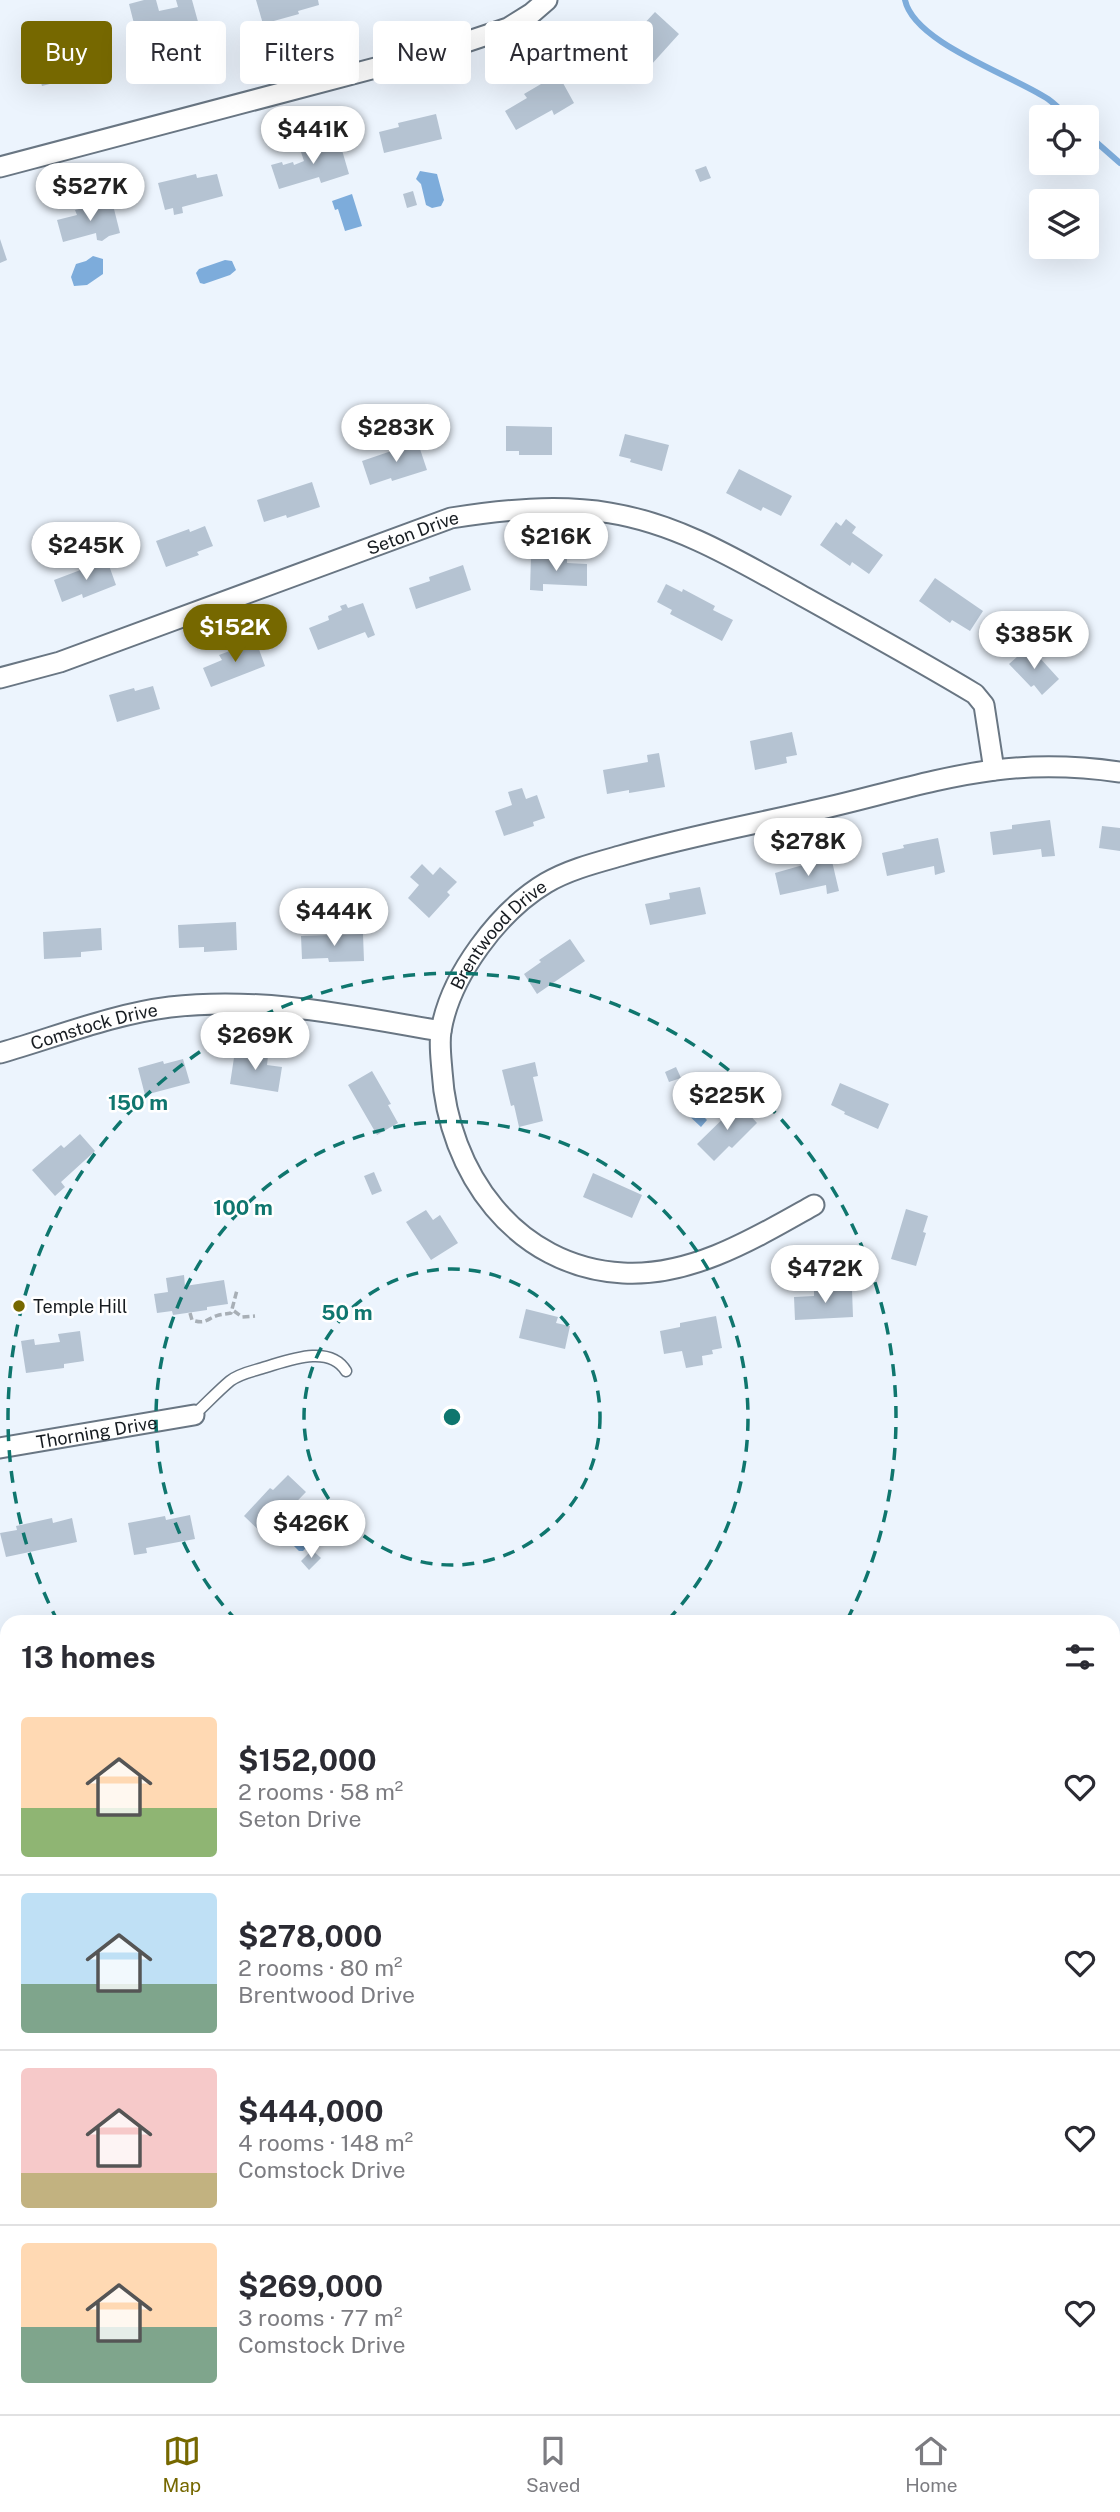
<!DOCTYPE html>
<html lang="en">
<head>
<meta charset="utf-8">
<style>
  body { margin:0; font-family:"Public Sans",sans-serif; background:#f7f7f7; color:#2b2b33; height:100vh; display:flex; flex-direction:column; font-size:26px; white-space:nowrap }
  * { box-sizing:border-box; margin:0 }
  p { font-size:23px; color:#7c7c81 }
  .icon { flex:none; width:38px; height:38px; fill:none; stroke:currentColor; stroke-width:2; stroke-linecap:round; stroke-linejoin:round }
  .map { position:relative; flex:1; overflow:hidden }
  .side { position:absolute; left:0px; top:1615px; width:1120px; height:800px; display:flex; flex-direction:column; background:#fff; border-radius:21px 21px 0 0; box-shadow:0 7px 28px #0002 }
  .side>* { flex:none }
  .top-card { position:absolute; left:21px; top:21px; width:700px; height:63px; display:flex; gap:14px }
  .buttons { position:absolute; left:1029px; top:105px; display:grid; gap:14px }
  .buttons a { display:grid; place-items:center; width:70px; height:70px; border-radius:7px; background:#fff; box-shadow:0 7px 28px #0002; font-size:35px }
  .price { position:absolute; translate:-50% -60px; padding:0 16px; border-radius:24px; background:#fff; color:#222; font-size:23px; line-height:46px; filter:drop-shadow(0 2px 4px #0008) }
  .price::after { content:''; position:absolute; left:50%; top:42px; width:21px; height:16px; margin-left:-10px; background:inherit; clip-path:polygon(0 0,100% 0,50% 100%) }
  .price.on { background:#766800; color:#fff }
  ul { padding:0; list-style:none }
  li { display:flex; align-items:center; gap:21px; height:175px; padding:0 21px }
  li+li { border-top:2px solid #e1e1e2 }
  li span { display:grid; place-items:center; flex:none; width:196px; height:140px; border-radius:7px; color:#555 }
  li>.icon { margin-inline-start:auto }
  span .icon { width:84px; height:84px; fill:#fffc; stroke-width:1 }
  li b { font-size:30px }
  h2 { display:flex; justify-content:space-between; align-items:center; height:84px; padding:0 21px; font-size:30px }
  .tag { padding:0 24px; border-radius:7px; background:#fff; box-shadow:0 7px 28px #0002; font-size:24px; line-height:63px }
  .tag.on { background:#766800; color:#fff }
  .dock { display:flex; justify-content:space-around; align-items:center; height:98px; border-top:2px solid #e1e1e2; background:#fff; font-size:19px; color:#7c7c81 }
  .dock a { display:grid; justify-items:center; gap:4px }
  .dock .on { color:#766800 }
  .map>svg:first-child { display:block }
</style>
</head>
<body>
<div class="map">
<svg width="1120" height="2414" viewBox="0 0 1120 2414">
  <rect width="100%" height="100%" fill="#ecf4fd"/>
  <path fill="#e2d89a" d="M1113,2070L1120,2072V2124L1113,2130Z"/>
  <path fill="#7dacdb" d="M420,171L437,174L444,200L441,206L432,208L426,205L421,184L416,179Z
    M352,194L362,226L345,231L338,209L335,210L332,201Z
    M93,256L103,259V274L87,285L74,286L71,277L76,264L86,261Z
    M225,260L232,261L236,270L230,275L204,284L200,283L196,273L199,269Z
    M708,1091L720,1102L705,1118L707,1120L701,1127L686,1113Z
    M309,1517H313L323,1526L322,1531L303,1551H299L290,1542V1538Z"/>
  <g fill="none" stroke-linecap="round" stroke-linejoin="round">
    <path stroke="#7dacdb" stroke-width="6" d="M905,0C914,43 1012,75 1048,99C1055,104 1062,111 1068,117
      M1087,134L1120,163"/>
  </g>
  <path fill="#b5c3d2" d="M144,0H156L159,11L178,7L176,0H192L200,29L140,47L129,4Z
    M256,0H318L319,5L298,11L299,14L263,24Z
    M655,12L679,34L642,75L620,54L644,28L642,26Z
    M91,46L97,67L72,74L73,78L42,86L33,56L46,52L48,58Z
    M558,74L574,103L554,115L552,110L516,130L505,111L527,98L524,94Z
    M436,114L442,139L384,153L379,132L399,127L398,123Z
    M339,140L349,174L321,183L319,177L279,189L271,165L282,162L283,165L293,162L294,165L304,161L301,152Z
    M706,166L711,178L700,182L695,170Z
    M196,174L197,178L217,174L223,196L182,207L183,213L174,215L173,208L165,210L158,183Z
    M413,191L417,205L407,208L403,194Z
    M112,201L120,233L109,236L102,241L97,240L96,233L63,242L57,220L77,215L75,210Z
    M0,239L7,260L0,263Z
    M506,426L552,427V455H519V451H506Z
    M625,434L669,445L662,471L630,462L631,459L619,456Z
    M416,437L427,470L392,481L391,478L370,485L362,461L406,446L405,441Z
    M739,469L792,496L781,516L763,507L761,511L726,493Z
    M312,482L320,507L287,518L286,515L264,522L257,500Z
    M846,519L856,527L852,533L883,555L869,574L852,562L850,566L820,545L836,522L841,526Z
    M205,526L213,546L197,552L199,555L166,567L156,541L189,529L190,532Z
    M531,556L567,557V563L587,564V586L543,584V591L530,590Z
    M107,560L116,585L83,598L82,594L62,602L54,580Z
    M463,565L471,590L416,609L409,588L430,581L429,577Z
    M935,578L983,611L970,631L952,620L950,623L919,601Z
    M666,584L682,592L683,589L715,606L713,610L733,620L722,641L670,614L672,610L657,602Z
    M363,603L375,635L368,638L365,632L318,650L309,628L329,620L328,616L342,610L340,606L346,604L348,608Z
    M256,641L265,666L211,687L203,668L222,660L219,655Z
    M1029,646L1059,679L1042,695L1034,685L1031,687L1009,664Z
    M153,686L160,709L117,722L109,695L134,688L135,691Z
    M792,732L797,755L786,757L787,763L755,770L750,741Z
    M659,753L665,787L629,793V790L607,794L603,770L648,762L647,755Z
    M522,788L526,799L537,795L545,818L533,822L534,826L504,836L495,811L512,805L508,792Z
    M1050,820L1055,856L1042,857L1041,849L993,855L990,832L1012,829V825Z
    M1102,826L1120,828V851L1099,848Z
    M938,838L945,872L935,875L934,866L887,876L882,853L904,848L903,845Z
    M831,857L839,891L827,894L826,885L780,895L775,873Z
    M422,864L433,875L440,867L457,882L447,892L450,895L429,918L408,898L419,885L410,877Z
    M700,887L706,914L650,925L645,904L670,899L669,893Z
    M236,922L237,950L204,952V947L179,948L178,925Z
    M101,928L102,950L81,952V957L44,959L43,932Z
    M363,934L364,961L329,962L328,958L302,959L301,936Z
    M570,939L585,961L537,994L524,974L541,962L539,960Z
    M235,1051L268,1056L267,1065L282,1067L278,1092L230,1084Z
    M183,1059L190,1083L145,1095L138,1068L163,1061L164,1064Z
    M535,1062L538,1076L533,1077L543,1121L519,1127L514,1105L511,1106L502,1070Z
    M676,1067L681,1078L669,1082L665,1072Z
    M372,1071L391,1104L388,1105L398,1123L377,1135L348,1085Z
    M840,1083L889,1104L878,1129L844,1114L845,1112L831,1105Z
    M739,1103L757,1123L732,1148L729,1146L714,1161L697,1144Z
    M80,1134L95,1151L61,1182L65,1187L55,1196L32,1170L61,1145L64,1148Z
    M374,1172L382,1191L372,1195L364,1176Z
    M593,1173L642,1195L632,1218L583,1197Z
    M906,1209L928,1216L923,1232L926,1233L916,1266L891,1259Z
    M426,1210L433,1220L440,1215L458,1243L431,1260L406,1222Z
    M184,1275L185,1286L224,1280L228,1304L207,1307V1310L173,1315L172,1311L157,1313L154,1294L168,1292L166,1278Z
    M852,1290L853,1317L795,1320L794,1297L814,1296V1291Z
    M526,1309L558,1317L556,1323L570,1326L565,1349L519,1338Z
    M716,1316L722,1348L712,1350L713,1354L702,1356L703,1365L686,1368L682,1351L664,1354L660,1331L680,1327V1323Z
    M80,1331L84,1361L64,1364V1368L26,1373L21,1341L34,1339L35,1345L60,1342L58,1334Z
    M288,1475L306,1492L274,1525L279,1530L269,1540L244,1516L270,1488L273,1490Z
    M190,1515L195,1539L146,1548L147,1553L134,1555L128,1523L165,1516L166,1520Z
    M52,1518L53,1523L72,1518L77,1542L6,1557L0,1533L17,1530L16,1526Z
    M312,1550L321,1558L309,1570L301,1561Z
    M1120,2312V2390L1113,2391V2313Z
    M836,2408H902L904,2413L838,2414Z"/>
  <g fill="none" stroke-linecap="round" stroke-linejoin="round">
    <defs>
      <path id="lane" d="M194,1415C206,1404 218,1391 230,1381C240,1373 254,1371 266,1367C289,1360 330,1344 346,1371
        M746,2408L748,2414
        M933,2408L934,2414
        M1075,2408L1077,2414"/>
      <g id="street">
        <path d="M0,167L436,52L508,28L532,13L547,0"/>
        <path id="s1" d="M0,678L60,662L451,518C503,510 557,504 610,513C679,524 739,561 799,594C858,627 917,659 975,694L984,705L994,770"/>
        <path id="s2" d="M0,1053C56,1037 113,1014 170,1007C262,996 352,1016 441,1031"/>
        <path id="s3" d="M814,1205C757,1237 692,1277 623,1273C515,1267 448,1172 442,1071C441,1058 439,1044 441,1031C450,976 499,911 546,883C568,870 595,863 620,856C681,838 745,826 807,812C869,799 931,778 995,770C1036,765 1078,766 1120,772"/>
        <path id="s4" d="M0,1448L194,1415"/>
        <path d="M0,1876L7,1880"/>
      </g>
      <path id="highway" d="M1113,1906H1120
        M1113,1934H1120
        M0,2000H7
        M0,2030L7,2029"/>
    </defs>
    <use href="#lane" stroke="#697683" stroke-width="13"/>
    <use href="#street" stroke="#697683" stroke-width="23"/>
    <use href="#highway" stroke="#697683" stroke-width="38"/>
    <path stroke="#a8afb6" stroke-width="3.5" stroke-dasharray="7 3.5" stroke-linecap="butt" d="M234,1311L242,1317L255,1316
      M190,1313L192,1320C207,1325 207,1318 219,1315C223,1314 227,1314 231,1313L237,1290
      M906,2408L907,2414
      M1094,2408L1095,2414"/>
    <use href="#lane" stroke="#fff" stroke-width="10"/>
    <use href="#street" stroke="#fff" stroke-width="19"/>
    <use href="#highway" stroke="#fff" stroke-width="35"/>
  </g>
  <g fill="none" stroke="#0f766e" stroke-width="3.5" stroke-dasharray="12 9">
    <circle cx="452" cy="1417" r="148"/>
    <path d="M237 1621A296 296 0 1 1 667 1621"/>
    <path d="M58 1622A444 444 0 1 1 846 1622"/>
  </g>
  <circle fill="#766800" stroke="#fff" stroke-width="2.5" cx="19" cy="1306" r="7"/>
  <g text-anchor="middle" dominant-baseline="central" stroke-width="5" stroke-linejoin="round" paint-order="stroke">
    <g font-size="18" fill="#171c21" stroke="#fff">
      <text stroke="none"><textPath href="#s1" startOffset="438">Seton Drive</textPath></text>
      <text stroke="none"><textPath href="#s3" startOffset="658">Brentwood Drive</textPath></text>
      <text stroke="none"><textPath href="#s2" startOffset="98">Comstock Drive</textPath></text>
      <text stroke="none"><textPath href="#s4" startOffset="98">Thorning Drive</textPath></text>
    </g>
    <g font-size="18" fill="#171c21" stroke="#fff" text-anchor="start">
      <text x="33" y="1306">Temple Hill</text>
    </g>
  </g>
  <circle cx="452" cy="1417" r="10" fill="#0f766e" stroke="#fff" stroke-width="3.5"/>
  <g font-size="21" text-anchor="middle" font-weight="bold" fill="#0f766e" stroke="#fff" stroke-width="5" stroke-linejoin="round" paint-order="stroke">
    <text x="138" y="1110">150 m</text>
    <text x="243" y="1215">100 m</text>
    <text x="347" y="1320">50 m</text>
  </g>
</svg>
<div class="buttons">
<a><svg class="icon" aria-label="locate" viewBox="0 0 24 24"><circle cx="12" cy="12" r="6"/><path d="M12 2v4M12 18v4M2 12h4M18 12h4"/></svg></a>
<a><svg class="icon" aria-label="layers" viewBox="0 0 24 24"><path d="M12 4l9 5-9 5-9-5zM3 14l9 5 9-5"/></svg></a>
</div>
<b class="price" style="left:313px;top:166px">$441K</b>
<b class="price" style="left:90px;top:223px">$527K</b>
<b class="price" style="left:396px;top:464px">$283K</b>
<b class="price" style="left:556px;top:573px">$216K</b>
<b class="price" style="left:86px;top:582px">$245K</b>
<b class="price on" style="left:235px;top:664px">$152K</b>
<b class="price" style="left:1034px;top:671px">$385K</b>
<b class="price" style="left:808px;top:878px">$278K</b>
<b class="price" style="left:334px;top:948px">$444K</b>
<b class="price" style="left:255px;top:1072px">$269K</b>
<b class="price" style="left:727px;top:1132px">$225K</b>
<b class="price" style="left:825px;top:1305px">$472K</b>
<b class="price" style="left:311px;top:1560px">$426K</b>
<div class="top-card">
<a class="tag on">Buy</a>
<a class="tag">Rent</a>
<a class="tag">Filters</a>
<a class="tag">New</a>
<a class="tag">Apartment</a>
</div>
<section class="side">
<h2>13 homes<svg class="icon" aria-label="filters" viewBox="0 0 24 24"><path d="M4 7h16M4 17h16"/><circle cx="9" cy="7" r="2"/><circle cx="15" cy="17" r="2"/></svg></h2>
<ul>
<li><span style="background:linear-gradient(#ffd9b3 65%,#8fb573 0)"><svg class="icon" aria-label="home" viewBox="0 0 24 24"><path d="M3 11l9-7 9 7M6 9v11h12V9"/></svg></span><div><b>$152,000</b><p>2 rooms · 58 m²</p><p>Seton Drive</p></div><svg class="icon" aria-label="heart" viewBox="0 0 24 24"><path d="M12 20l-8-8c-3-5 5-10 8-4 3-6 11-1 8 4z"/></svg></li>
<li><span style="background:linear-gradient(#bfe0f5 65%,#7fa58c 0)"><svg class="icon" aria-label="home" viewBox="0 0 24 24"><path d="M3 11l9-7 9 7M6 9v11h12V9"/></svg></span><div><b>$278,000</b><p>2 rooms · 80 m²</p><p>Brentwood Drive</p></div><svg class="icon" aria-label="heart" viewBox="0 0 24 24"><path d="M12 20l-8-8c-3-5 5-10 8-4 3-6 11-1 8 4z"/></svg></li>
<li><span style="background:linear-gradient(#f6c9c9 75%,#c2b280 0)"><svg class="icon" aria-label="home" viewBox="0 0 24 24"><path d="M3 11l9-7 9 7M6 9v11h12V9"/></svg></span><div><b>$444,000</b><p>4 rooms · 148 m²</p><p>Comstock Drive</p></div><svg class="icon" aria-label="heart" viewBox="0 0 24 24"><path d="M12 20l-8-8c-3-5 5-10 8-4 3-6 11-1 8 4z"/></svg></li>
<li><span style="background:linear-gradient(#ffd9b3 60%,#7fa58c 0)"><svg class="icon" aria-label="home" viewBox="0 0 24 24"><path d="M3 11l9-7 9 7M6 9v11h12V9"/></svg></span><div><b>$269,000</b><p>3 rooms · 77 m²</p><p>Comstock Drive</p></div><svg class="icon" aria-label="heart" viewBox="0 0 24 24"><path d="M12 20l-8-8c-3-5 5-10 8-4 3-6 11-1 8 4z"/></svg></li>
</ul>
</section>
</div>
<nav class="dock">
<a class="on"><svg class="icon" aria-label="map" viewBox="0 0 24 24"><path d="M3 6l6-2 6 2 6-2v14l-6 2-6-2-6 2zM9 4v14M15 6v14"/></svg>Map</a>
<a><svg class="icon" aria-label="saved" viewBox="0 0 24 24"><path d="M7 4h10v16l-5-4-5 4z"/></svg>Saved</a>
<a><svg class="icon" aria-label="home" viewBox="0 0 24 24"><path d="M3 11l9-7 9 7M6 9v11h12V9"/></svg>Home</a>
</nav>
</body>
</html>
